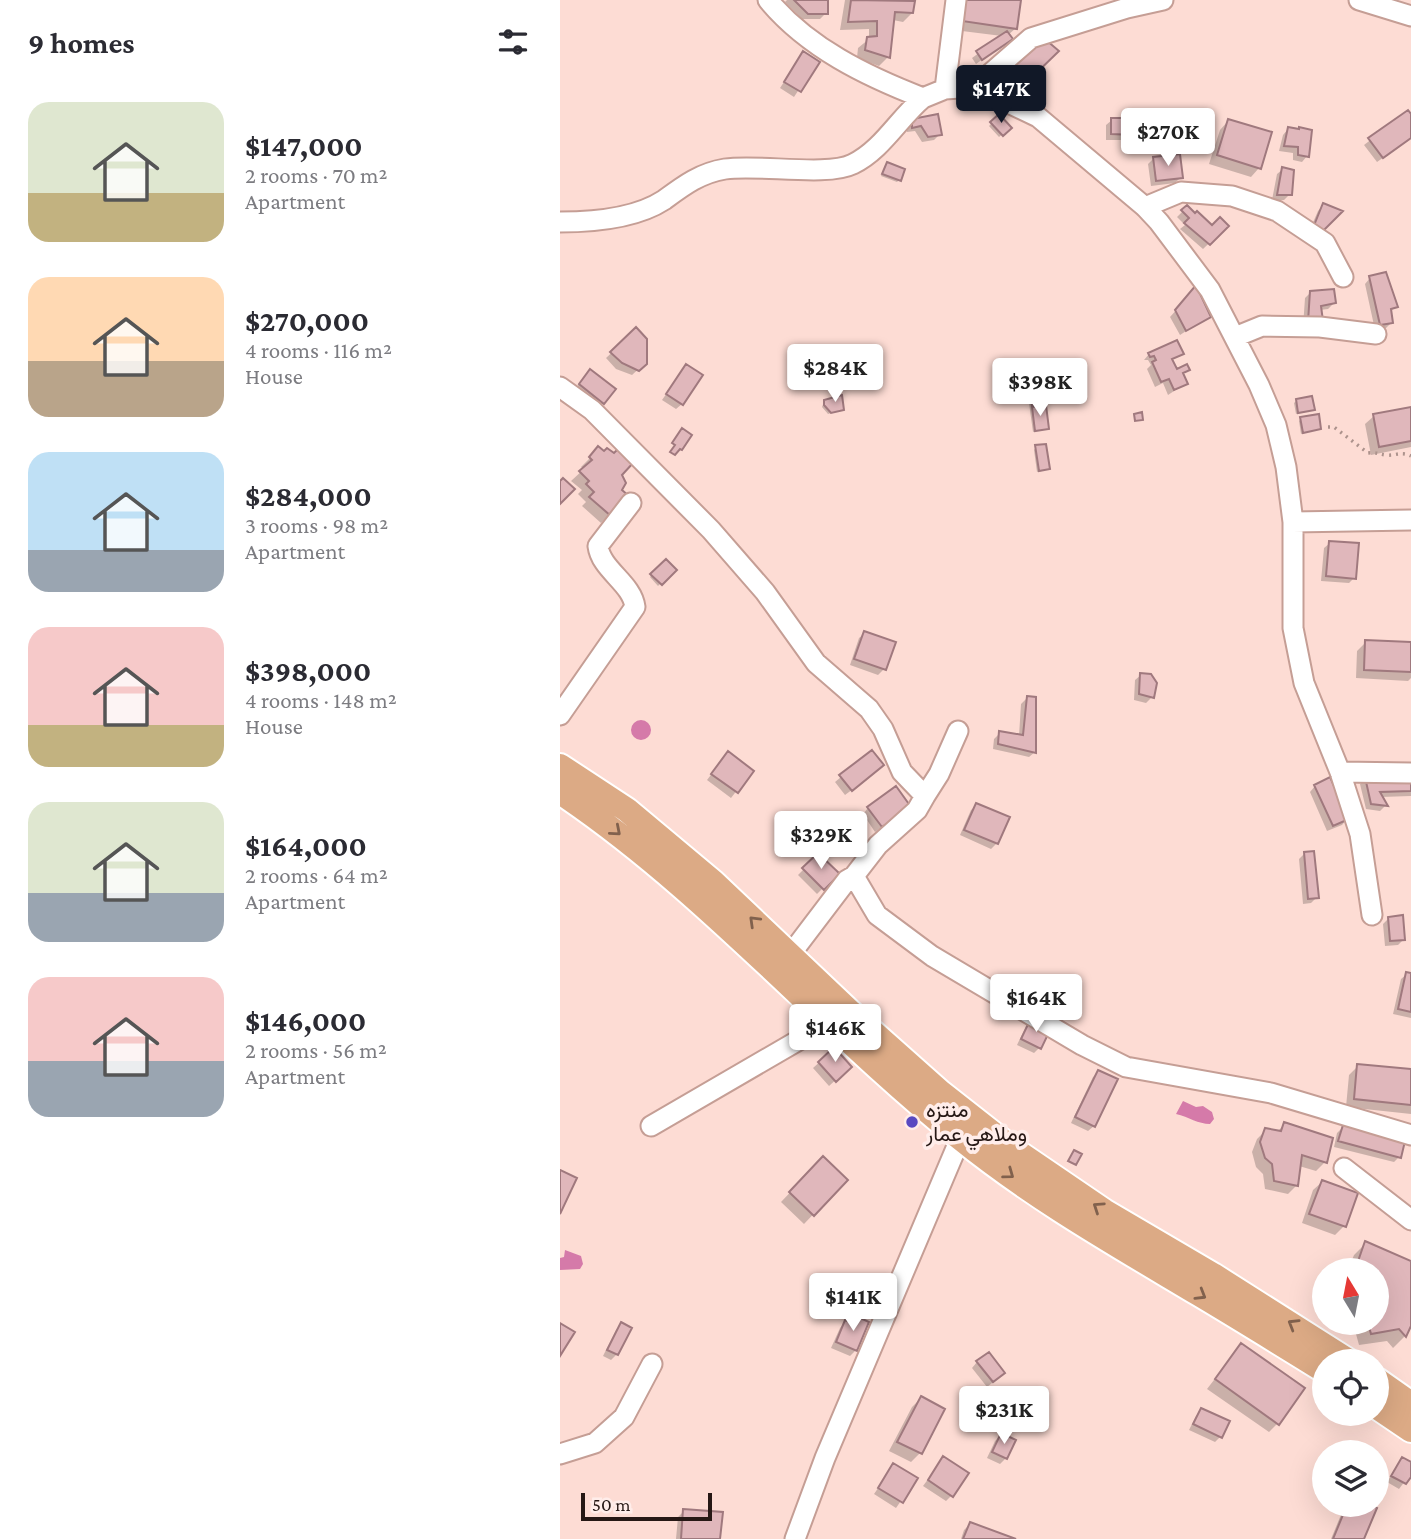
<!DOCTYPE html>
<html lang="en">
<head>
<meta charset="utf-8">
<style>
  body { margin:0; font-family:"Crimson Pro",Vazirmatn,serif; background:#f7f7f7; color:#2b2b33; height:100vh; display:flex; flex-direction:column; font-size:26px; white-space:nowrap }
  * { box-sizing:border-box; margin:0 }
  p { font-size:23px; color:#7c7c81 }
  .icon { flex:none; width:38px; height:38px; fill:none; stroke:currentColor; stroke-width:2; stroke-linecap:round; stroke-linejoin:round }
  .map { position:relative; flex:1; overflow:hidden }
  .drawer { display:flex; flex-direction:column; background:#fff; width:560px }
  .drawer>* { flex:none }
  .needle { width:46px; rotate:350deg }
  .buttons { position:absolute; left:752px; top:1258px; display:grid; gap:14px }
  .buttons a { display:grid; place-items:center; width:77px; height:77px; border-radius:50%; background:#fff; box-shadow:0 7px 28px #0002; font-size:35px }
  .scale { position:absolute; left:21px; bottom:18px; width:131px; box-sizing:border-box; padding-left:7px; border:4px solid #261815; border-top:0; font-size:19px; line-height:24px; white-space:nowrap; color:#261815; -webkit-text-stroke:5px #ffedea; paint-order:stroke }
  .price { position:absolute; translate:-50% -60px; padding:0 16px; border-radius:7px; background:#fff; color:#222; font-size:23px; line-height:46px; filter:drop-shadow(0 2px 4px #0008) }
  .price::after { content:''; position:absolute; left:50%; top:42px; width:21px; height:16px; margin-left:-10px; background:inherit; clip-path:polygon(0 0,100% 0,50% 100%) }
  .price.on { background:#111827; color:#fff }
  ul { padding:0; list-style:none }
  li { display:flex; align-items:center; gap:21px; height:175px; padding:0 28px }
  li span { display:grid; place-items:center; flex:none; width:196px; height:140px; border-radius:21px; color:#555 }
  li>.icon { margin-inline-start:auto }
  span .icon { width:84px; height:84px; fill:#fffc; stroke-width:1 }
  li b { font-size:30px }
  h2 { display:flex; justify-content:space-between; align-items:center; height:84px; padding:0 28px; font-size:30px }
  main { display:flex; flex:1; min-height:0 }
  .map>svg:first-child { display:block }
</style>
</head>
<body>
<main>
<section class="drawer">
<h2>9 homes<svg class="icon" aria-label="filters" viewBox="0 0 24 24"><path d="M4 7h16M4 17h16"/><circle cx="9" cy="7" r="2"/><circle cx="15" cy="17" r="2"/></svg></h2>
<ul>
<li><span style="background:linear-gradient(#dfe7d0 65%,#c2b280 0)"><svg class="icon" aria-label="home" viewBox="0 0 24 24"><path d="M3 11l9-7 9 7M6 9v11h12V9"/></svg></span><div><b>$147,000</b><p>2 rooms · 70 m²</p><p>Apartment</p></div></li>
<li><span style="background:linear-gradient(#ffd9b3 60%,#b9a48a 0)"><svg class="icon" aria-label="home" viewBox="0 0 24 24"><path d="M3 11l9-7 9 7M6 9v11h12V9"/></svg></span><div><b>$270,000</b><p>4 rooms · 116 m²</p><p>House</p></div></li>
<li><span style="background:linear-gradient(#bfe0f5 70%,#9aa5b1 0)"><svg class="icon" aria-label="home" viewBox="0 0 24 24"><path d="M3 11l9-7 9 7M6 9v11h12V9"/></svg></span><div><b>$284,000</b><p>3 rooms · 98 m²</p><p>Apartment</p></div></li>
<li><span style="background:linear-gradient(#f6c9c9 70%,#c2b280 0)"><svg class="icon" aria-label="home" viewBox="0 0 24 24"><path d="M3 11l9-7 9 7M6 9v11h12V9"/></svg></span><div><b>$398,000</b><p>4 rooms · 148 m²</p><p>House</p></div></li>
<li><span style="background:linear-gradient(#dfe7d0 65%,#9aa5b1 0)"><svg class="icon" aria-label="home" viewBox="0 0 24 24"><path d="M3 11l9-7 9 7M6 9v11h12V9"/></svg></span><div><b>$164,000</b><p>2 rooms · 64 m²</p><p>Apartment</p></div></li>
<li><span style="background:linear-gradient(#f6c9c9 60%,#9aa5b1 0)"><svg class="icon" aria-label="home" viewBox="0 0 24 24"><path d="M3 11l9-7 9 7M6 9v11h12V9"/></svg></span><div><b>$146,000</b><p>2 rooms · 56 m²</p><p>Apartment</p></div></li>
</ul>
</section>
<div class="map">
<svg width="851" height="1539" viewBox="0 0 851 1539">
  <rect width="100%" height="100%" fill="#fddcd4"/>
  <path fill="#d57aa9" d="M71 730a10 10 0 1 1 20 0a10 10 0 1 1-20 0Z
    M623,1101L636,1107L643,1106L652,1112L654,1119L650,1124C638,1124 629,1117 616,1114Z
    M5,1250L21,1256L23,1264L20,1269L0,1270V1258L4,1257Z"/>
  <path fill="#0003" d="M227,0H267L266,13L260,19H242L225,2Z
    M285,0H344L353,2L352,13L343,22L333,20L328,57L319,66L297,58L298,48L309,39V29L280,30Z
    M398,0H459L456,28L448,35L451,39L416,64L412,58L442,36L394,30Z
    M497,51L459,88L444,73L450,67Z
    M243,53L257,62L234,97L220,88Z
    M847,112L851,117V138L817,162L804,145Z
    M439,116L450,128L439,137L429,126Z
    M353,120L380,134L374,140L362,142L355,131L347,132V126Z
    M552,120L573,134L568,140H546V125Z
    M668,121L699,168L691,177L649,164L660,130Z
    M728,129L747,156L742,162L733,160V153L719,151L723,135Z
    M594,158L621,177L615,183L591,186L588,164Z
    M327,164L339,180L337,182L321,176Z
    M723,169L730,194L724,200H712L717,174Z
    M763,205L780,212L748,234L758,211Z
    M627,207L652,228L667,226L643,249L620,229L625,225L617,217Z
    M810,278L836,306L829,313L832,322L826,328L815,330L805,284Z
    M636,288L649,316L620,335L610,317Z
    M751,292L774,303L768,309L760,310L743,327L745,298Z
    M76,330L85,363L72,375L56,369L46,358Z
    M589,354H622L611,361L616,371L628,370L622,375L626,383L608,395L603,383L595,387L587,369L591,365L588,360H584Z
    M126,366L122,404L116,409L102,400Z
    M25,377L43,403L37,408L14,390Z
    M477,392L479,408L487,429L473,432L468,396Z
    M737,400L753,410L736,414L734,403Z
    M264,402L282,409L268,414L262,407Z
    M851,409V447L811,455L805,424L814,416Z
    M741,419L759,429L741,434L739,421Z
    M476,447L488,468L485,470L477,472L474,450Z
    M39,449L59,475L60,490L67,496L41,523L22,506L26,502L18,494L22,490L11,481L24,469L21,467Z
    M770,543L794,578L789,583L761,581L764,548Z
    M106,561L114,570L98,586L90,577Z
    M305,633L334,643L324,669L318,675L290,665L299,638Z
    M806,642L851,644V678L848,681L796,678L797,651Z
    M581,675L592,697L586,703L574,700L575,680Z
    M467,698L475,752L469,757L433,749L434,739L440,733L459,736L461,704Z
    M163,759L192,771L171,798L147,780Z
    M317,771L285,795L275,782L281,777Z
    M806,779L851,780V796L821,797L825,806L820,811L806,809L800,784Z
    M755,786L787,819L782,825L767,831L750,792Z
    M417,805L437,843L431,849L400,835L411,810Z
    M308,808L343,812L315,832L303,814Z
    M744,854L757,897L751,903L743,904L739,859Z
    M258,855L277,874L257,894L238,875Z
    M829,918L844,939L838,945L825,946L823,924Z
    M847,974L851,975V1018L833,1014L841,979Z
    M472,1020L479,1048L474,1053L457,1045L466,1026Z
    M274,1049L290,1067L269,1086L253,1068Z
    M798,1066L851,1071V1114L786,1107L789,1075Z
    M539,1072L534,1126L528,1131L511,1123L533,1077Z
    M725,1124L765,1162L756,1171L739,1166L736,1186L728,1194L705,1189L703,1174L696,1167L692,1152L697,1139L706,1130L717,1132Z
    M783,1127L839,1157L834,1162L774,1147L777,1133Z
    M263,1158L286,1180L244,1224L221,1202Z
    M762,1182L784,1226L775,1235L742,1223L753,1190Z
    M806,1243L851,1263V1322L845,1336L833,1348L827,1341L799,1345L793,1323H817V1270H788L794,1255Z
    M296,1318V1350L290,1356L271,1348L280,1328L285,1322L291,1324Z
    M62,1324L57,1354L51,1360L43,1356L56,1330Z
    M681,1345L718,1423L709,1432L647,1389Z
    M417,1362L437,1379L427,1387L412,1368Z
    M361,1398L383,1409L360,1453L351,1462L329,1451L352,1407Z
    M642,1410L660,1437L655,1442L629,1430L636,1416Z
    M441,1435L446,1458L440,1464L427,1458L435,1441Z
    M384,1458L392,1495L386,1501L363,1486Z
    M842,1459L851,1464V1473L839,1489L827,1482Z
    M334,1465L356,1479L336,1508L314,1494Z
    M785,1505H804L802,1539H771Z
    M124,1511L159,1539H116L118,1517Z
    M410,1524L451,1539H401L404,1530Z"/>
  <path fill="#e0b7bb" stroke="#a0797e" stroke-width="2" d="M234,0H268V14H248Z
    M291,0L355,1L353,13L335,12L330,58L305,50L307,37L317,36V21L288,22Z
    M405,0H461L457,29L402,21Z
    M447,31L453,39L422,60L416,51Z
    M486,40L499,51L465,84L449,66Z
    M243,51L260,62L241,92L224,82Z
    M848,110L851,114V138L823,158L808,138Z
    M378,114L382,135L368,137L361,126L352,128V119Z
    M439,114L452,128L443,136L430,122Z
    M551,118H576L575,135L551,134Z
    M668,119L712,132L701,169L657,155Z
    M728,127L739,129V127L752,130L749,157L738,155V147L724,146Z
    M620,154L623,178L596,181L593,157Z
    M327,162L345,169L341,181L322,174Z
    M722,167L734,170L732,195H717Z
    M763,203L783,211L761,233L753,228Z
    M627,205L635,213L637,211L652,225L660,217L669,226L650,245L624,223L629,218L621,210Z
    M826,272L838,307L831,309L833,323L820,325L809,276Z
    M636,285L651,317L626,331L615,310Z
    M774,289L776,303L761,306L763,321L748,322L750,291Z
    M76,327L87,339V364L79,371L62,363L50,352Z
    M617,340L624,354L612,359L617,369L627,364L630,370L623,373L628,384L614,390L609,379L601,382L592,362L596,360L594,356L590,357L588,353Z
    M126,364L143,375L123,405L106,394Z
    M30,369L56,389L44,404L19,384Z
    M478,391L480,405L472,406L470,392Z
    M282,395L284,410L271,413L264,405V400Z
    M752,396L755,410L738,413L736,399Z
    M486,405L489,429L475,431L472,407Z
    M851,407V441L819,447L813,414Z
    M582,412L583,420L575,421L574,414Z
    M759,414L761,429L743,433L740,417Z
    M122,428L132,435L122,450L120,449L115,455L110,452L115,445L112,443Z
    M486,444L490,469L479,471L475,445Z
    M38,446L44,451L47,448L54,453L59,448L74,462L62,475L66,483L62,490L69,496L51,516L29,497L34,492L26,484L29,481L19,471L32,460L29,457Z
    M3,478L15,489L0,504V481Z
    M769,541L799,543L796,579L766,576Z
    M106,559L117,570L102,585L90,574Z
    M304,631L336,642L326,670L294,659Z
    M805,640L851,642V672L804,670Z
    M580,673L591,674L597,683L594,698L579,694Z
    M467,696L476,697V753L438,744L439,731L463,735Z
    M312,750L324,765L292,791L279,775Z
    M168,751L194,771L178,793L151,774Z
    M770,777L789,819L773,826L754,785Z
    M805,777L851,778V791L820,792L828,806L811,804Z
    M336,786L351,807L322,827L307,807Z
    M416,803L450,817L438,844L404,830Z
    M754,851L759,898L748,899L744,852Z
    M258,853L280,874L264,890L242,868Z
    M843,915L845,940L830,941L828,917Z
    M846,972L851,973V1012L838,1009Z
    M471,1018L491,1028L481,1049L461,1039Z
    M274,1047L292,1067L276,1082L258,1062Z
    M797,1064L851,1069V1105L794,1099Z
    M538,1070L558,1079L535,1127L515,1117Z
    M724,1122L773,1138L767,1163L742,1155L738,1186L714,1181L712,1164L705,1158L700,1142L705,1128L721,1131Z
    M783,1125L845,1141L841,1158L778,1141Z
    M514,1150L522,1154L516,1165L508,1161Z
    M263,1156L288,1180L254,1216L229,1192Z
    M0,1170L17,1178L0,1214Z
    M762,1180L798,1193L786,1227L749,1214Z
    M805,1241L851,1261V1326L846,1337L839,1329L811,1334L808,1323H817V1270H795Z
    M296,1316L309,1322L297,1351L276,1342L285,1320L293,1323Z
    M61,1322L72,1328L58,1355L47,1350Z
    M0,1323L15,1332L0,1356Z
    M681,1343L745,1388L719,1425L655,1379Z
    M429,1352L445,1373L433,1382L416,1361Z
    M361,1396L385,1409L362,1454L337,1442Z
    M641,1408L670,1421L662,1438L633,1424Z
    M441,1433L456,1440L447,1459L432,1452Z
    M383,1456L409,1473L393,1497L368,1480Z
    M842,1457L851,1462V1477L846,1484L831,1476Z
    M333,1463L358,1478L343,1503L318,1488Z
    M787,1505H809L817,1508L804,1539H773Z
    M123,1509L163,1512L160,1539H121Z
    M410,1522L456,1539H403Z"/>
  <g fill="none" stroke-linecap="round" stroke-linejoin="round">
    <defs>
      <path id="minor" d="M208,0C248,48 306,76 363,98L385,89L396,0
        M799,0L851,16
        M415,87L478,117L585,207L599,222L650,290L699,385L716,425L726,467L733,522L851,520
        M385,89L415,87L471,38L567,8L603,0
        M585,207L621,192L672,196L717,211L765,243L783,277
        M0,222C33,222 75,219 104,200C123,186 140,173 165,169C199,164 267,177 293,164C322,150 339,118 363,98
        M675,337L702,326L760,327L816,334
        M0,387L32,410L151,530L205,592L256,663L309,709L323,729L342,772L365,796L379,774L398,731
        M733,522V628L744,683L780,772L800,834L812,915
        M0,715L75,607C72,583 41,570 38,546L71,503
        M780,772L851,773
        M294,876L318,845L357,810L365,796
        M230,955L287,880L294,876L317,915L372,956L522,1045L566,1067L711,1093L851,1135
        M91,1126L270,1022
        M784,1168L851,1220
        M0,1454L35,1443L64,1417L92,1364
        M235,1539L265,1458L400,1139"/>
      <path id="major" d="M0,766L67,810L153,882L289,1011L380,1092L450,1147L544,1211L653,1275L790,1362
        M0,792C146,890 263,1028 400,1138C474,1198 557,1245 639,1294C681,1319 723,1345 765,1371
        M817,1380L851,1404
        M817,1407L851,1430"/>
    </defs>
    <use href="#minor" stroke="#c59e95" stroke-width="23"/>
    <use href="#major" stroke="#fff" stroke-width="28"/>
    <path stroke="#ac928c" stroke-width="3.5" stroke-dasharray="2 5" stroke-linecap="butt" d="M768,427H774L808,453C817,452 818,454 826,455C836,456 841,451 851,456"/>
    <use href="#minor" stroke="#fff" stroke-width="19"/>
    <use href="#major" stroke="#dcaa85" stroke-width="24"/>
  </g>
  <defs><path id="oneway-chevron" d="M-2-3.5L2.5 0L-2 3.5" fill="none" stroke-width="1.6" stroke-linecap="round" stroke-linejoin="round" transform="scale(1.75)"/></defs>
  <g stroke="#81614d">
    <use href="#oneway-chevron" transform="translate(56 831) rotate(41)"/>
    <use href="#oneway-chevron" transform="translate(194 921) rotate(-136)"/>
    <use href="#oneway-chevron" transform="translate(449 1174) rotate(36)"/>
    <use href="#oneway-chevron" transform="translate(538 1207) rotate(-146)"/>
    <use href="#oneway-chevron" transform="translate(641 1295) rotate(31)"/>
    <use href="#oneway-chevron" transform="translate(733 1324) rotate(-149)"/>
  </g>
  <circle fill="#5949c1" stroke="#ffedea" stroke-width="2.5" cx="352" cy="1122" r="7"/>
  <g text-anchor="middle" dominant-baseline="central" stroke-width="7" stroke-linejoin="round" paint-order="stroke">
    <g font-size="21" fill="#261815" stroke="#ffedea" text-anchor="start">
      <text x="366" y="1110">منتزه<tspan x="366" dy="24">وملاهي عمار</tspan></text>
    </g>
  </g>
</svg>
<div class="buttons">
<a><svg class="needle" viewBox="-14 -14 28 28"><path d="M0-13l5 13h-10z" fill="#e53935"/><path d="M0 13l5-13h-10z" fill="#7c7c81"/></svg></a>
<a><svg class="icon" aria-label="locate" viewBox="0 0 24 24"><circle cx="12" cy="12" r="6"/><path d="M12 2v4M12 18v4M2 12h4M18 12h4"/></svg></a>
<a><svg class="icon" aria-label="layers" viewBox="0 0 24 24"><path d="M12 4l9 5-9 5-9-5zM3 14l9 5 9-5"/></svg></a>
</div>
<div class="scale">50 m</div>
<b class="price on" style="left:441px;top:125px">$147K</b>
<b class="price" style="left:608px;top:168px">$270K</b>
<b class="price" style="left:275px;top:404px">$284K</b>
<b class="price" style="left:480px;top:418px">$398K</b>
<b class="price" style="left:261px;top:871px">$329K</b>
<b class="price" style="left:476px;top:1034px">$164K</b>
<b class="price" style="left:275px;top:1064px">$146K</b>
<b class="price" style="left:293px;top:1333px">$141K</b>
<b class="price" style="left:444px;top:1446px">$231K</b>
</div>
</main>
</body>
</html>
